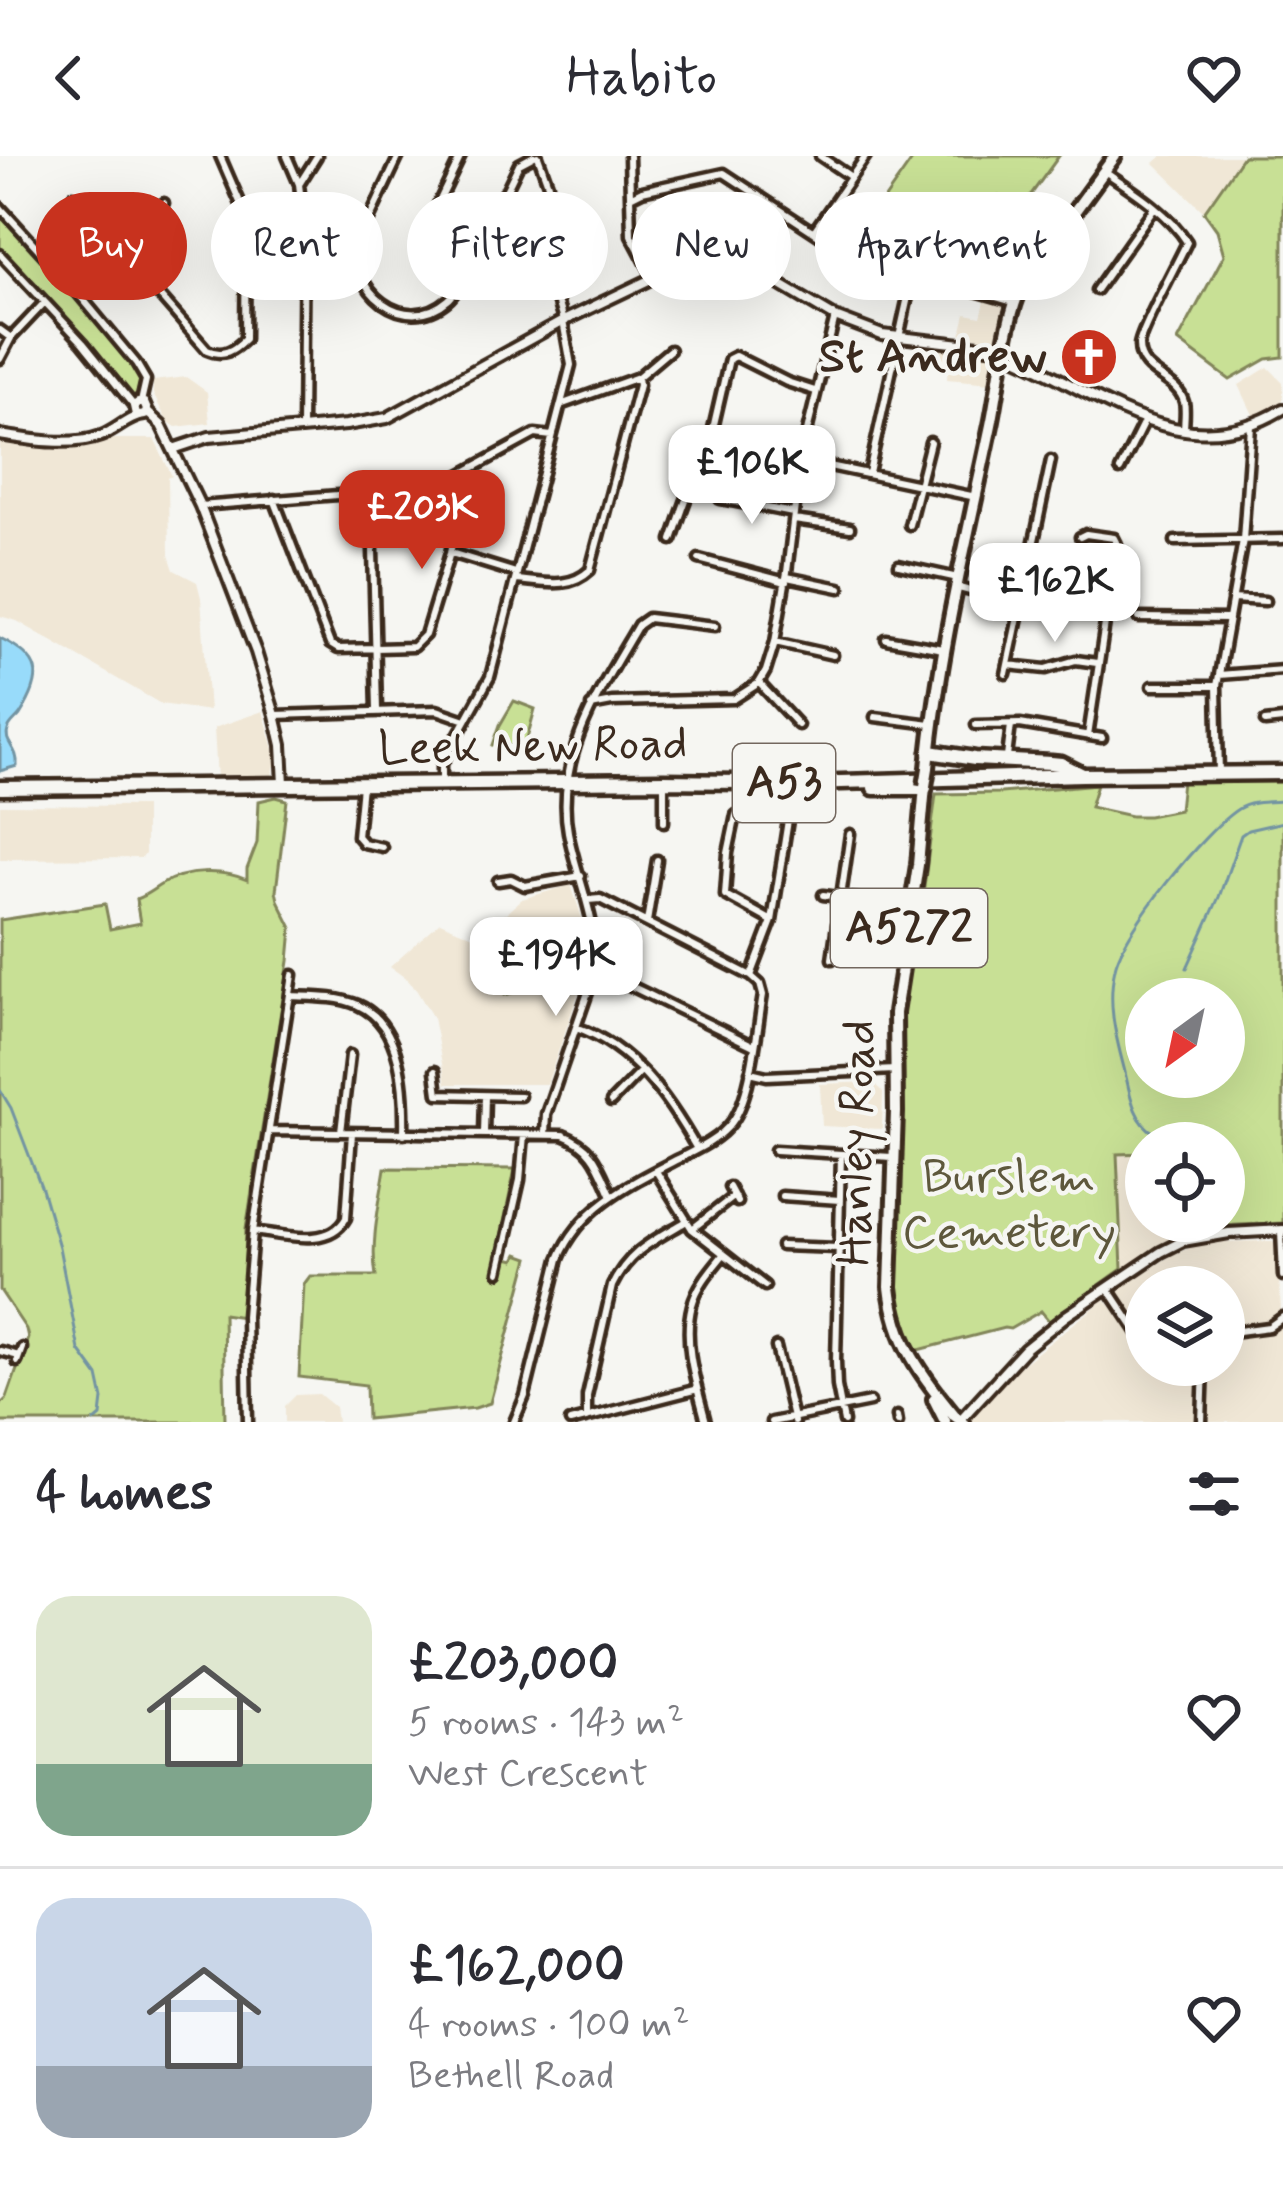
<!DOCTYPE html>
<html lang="en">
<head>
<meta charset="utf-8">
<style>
  body { margin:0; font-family:Mynerve,sans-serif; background:#f2f2f3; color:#2b2b33; height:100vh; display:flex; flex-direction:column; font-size:45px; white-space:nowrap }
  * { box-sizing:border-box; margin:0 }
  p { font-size:39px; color:#7c7c81 }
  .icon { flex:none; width:66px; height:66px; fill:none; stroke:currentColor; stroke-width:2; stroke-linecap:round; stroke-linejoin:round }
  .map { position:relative; height:1266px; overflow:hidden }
  .sheet { display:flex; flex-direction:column; background:#fff; flex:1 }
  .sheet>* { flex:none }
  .top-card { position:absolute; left:36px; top:36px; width:1212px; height:108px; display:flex; gap:24px }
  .needle { width:78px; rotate:213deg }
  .fabs { position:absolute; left:1125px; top:822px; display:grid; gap:24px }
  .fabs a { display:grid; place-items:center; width:120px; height:120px; border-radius:50%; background:#fff; box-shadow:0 12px 48px #0002; font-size:60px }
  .price { position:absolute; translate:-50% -102px; padding:0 27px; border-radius:24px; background:#fff; color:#222; font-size:39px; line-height:78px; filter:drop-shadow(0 3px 6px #0008) }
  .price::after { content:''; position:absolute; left:50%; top:72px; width:36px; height:27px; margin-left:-18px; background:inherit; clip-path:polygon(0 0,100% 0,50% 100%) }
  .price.current { background:#c8321e; color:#fff }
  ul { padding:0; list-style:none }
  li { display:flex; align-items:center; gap:36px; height:300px; padding:0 36px }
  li+li { border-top:3px solid #e1e1e2 }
  li span { display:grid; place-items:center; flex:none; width:336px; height:240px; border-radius:36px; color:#555 }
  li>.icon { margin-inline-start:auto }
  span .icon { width:144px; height:144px; fill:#fffc; stroke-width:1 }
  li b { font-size:51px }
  h2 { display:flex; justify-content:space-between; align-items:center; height:144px; padding:0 36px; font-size:51px }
  .chip { padding:0 42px; border-radius:54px; background:#fff; box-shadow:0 12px 48px #0002; font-size:42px; line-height:108px }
  .chip.current { background:#c8321e; color:#fff }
  header { display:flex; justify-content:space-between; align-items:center; height:156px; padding:0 36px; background:#fff; font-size:54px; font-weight:600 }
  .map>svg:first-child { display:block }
</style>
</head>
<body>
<header><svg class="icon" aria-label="back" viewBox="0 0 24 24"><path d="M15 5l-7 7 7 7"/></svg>Habito<svg class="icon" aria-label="heart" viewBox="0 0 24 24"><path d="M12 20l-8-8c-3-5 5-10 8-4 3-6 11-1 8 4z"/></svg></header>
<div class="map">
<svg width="1283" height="1266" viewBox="0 0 1283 1266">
  <rect width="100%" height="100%" fill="#f6f6f2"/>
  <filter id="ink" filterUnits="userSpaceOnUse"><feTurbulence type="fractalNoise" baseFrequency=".00833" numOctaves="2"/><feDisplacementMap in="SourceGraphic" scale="24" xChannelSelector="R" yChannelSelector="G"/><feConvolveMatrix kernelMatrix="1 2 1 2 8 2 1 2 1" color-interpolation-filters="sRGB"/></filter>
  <g filter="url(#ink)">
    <path fill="#f0e7d6" d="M1162,0H1243L1204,56L1154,7Z
      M986,142L1006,148L999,185L961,179L966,158L981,161Z
      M930,191L991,198L995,204L991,227L947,223L948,205L928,203Z
      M1268,211L1283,226V244L1255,263L1239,229Z
      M186,221L207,236L210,267L176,271L167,265L153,238V225Z
      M114,283H154L172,320L168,322L169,399L174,414L197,426L201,442L209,555L161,548L17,465L0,460V284L85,290Z
      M263,555L277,603L272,619L262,624L217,623L214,572Z
      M0,649L145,650V698L142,702L0,703Z
      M571,729L582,762L587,803L584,821L547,928H446L433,862L417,835L407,823L390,811L440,766L478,782L522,743Z
      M874,926L883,937L882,973L822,970L820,928Z
      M1146,997V1065H1202L1204,1074L1177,1082L1122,1113L1117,998Z
      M1272,1085L1277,1091L1281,1155L1268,1167L1224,1170V1131H1146V1176L1142,1175L1114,1136L1172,1099L1205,1086Z
      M1105,1143L1138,1185L1146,1188V1209H1224V1183L1261,1178L1283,1168V1266H968L1010,1218Z
      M319,1238L335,1251L337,1266H285V1250L296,1239Z"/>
    <path fill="#c8e095" stroke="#82855a" stroke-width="3" fill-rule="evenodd" d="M915,0H1059L1022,51L998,40L996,54L999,61L987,107L863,74Z
      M1243,0H1283V201L1267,203L1230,224L1178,185L1224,99L1217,74L1204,56Z
      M0,59L127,199L140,225L137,239L133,241L125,234L117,221L0,94Z
      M514,545L535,553L525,590L493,589L500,569Z
      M1182,625H1283V1067L1217,1070L1204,1074L1202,1065H1224V987H1146V997L1117,998L1122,1113L1049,1165L1041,1155L1010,1173L1004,1172L915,1195L904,1167L897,1133L901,874L907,826L919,770L936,638L1001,637L1097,628L1090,651L1131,660H1148L1179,654ZM1146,843H1224V921H1146Z
      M276,641L287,644L276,735L278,744L292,772L289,805L246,1073L243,1161L223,1158L225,1266H0V1249L7,1242L28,1182L26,1173L0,1134V764L105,748L110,773L140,767L136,743C147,739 152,734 162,728C184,714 223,713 247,724V713L257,687L259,645Z
      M567,765L582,817L505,839L490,786Z
      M385,1012L515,1013L495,1110L504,1111L508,1102L515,1104L518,1098L529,1102L490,1247L475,1252L367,1263L366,1229L299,1221L304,1128L310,1120H376C370,1086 380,1046 385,1012Z"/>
    <path fill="#98dbfa" stroke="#7394a2" stroke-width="3" d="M0,482C42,502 45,520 20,559C16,564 10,568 8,574C3,587 19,592 17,610L0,615Z"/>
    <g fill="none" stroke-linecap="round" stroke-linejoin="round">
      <path stroke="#7394a2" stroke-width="3" d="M1187,812L1219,741L1241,679L1248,674L1283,666
        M0,934L11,952L42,1033L59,1091L79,1194L98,1220L103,1243L101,1260L94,1266
        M1191,984C1179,982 1165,981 1155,977C1133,967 1129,932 1124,912C1115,878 1107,846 1115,812C1123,774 1205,674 1238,653C1250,645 1269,646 1283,645"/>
      <defs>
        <path id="minor" d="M287,0L299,28L304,71L302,273
          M399,0L360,83C346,135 405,181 448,144C453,140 456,134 460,129L519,8L534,0
          M629,0L631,79L654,122
          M820,0L851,21
          M1106,16C1134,35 1169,57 1187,86C1179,104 1140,175 1139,189C1139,220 1177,220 1184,246C1186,254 1184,266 1184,274
          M300,27L317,0
          M73,40L207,194C223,201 233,195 245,183L246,60L220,0
          M630,41L642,35L724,17L849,99L1014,146
          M0,51L72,130L136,207L146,224L141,246
          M814,75L866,0
          M417,92L461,0
          M0,98L83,187L134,250
          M72,130L164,47
          M1096,134L1154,52
          M0,174L11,182
          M0,203L11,182L44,147
          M563,248L638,221L670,194
          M712,277L801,300
          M801,304L976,341
          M1120,314L1144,266
          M869,317L919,91
          M274,343L330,488L338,493L413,491L425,479L450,397L464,336L458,322
          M720,343L793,357
          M200,350L438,331L535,278L552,280
          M794,364L850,372
          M909,369L930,286
          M1080,381L1086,378L1114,382L1117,388L1088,580
          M672,384C680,361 687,337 698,316C705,303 704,289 712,277L729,203L735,200L787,226L815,235
          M1175,385L1283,383
          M373,394L377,554
          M451,397L516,417
          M699,403L786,426
          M899,409L958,422
          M787,421L840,432
          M516,424C543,426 569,434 590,414L639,229L638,221
          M959,432L1019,448
          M1232,443L1265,445
          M1075,445L1106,450
          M1139,462L1228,463
          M886,483L943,493
          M775,486L833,499
          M1008,509L1046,513L1076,504L1097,507
          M1006,518L1051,304
          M1219,519L1283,514
          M760,528L798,569
          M1152,530H1217
          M591,550L612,546L734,543L759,527L766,515L775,486L787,416L801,300L835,161
          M275,559L437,554L466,564
          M875,561L931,568
          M1265,566L1283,564
          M976,569L1020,568L1102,582
          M1007,601L1011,569
          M1219,618L1217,530L1243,384L1251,270
          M442,627V608L490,521L571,209L563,165L549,117L548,28L538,0
          M664,628V666
          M362,629L357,680L363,687L382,691
          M736,659L728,697L725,739L772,765
          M498,725L511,723L525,730L581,720
          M823,739L912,750
          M647,766L657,704
          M832,803L850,678
          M596,813L754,890
          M751,820L772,765L789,658
          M291,840C314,841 337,840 358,849C403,869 405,936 404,978
          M576,871C633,891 668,942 697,993
          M435,915L438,938L520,940
          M750,916L767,920L895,914
          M611,946L641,915
          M269,975L563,979C595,991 599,1012 612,1040
          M341,976L350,899
          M484,978L485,940
          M545,978L546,958L596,813C598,764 577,723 568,676C554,601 602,531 638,469L648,462L715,470
          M775,994L892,1001
          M841,999L836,1205L837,1230L844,1266
          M656,1015L692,1073L765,1130
          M729,1031L737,1046
          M782,1040L840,1044
          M692,1073L734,1040
          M253,1075C282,1078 329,1093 346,1062L352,977
          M1281,1075L1283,1120
          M781,1090L838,1092
          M499,1116L520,1024L524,979
          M1108,1132L1138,1177L1146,1180
          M1224,1177L1269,1171L1283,1161
          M776,1191L794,1266
          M0,1195L19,1200
          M17,1206L22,1192
          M897,1260L898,1266
          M587,1261V1240L612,1130C629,1095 653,1085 685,1066
          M248,1266L246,1160L253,1075L293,819
          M514,1266L525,1240L559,1103C580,1051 631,1027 678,1003C696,994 720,983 732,966C752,940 757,872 763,839L760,828L751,820L600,743L588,744
          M570,1266L694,1234
          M706,1266C697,1231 682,1186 692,1149C697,1130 710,1115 723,1099
          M771,1266L870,1246
          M1202,1266L1204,1209"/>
        <path id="tertiary" d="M1005,197C1097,234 1182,315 1283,253
          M147,256L161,269L200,350L256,496L275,559L282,589L284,628
          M0,279C31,284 71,291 101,280C117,274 129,260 145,259L147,254L144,247H138L134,250L136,259
          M173,293L209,281L346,269L387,262L563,165L695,102L722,99L735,102L835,161L882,179L1006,193
          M961,1263L1025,1193L1066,1160L1161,1096L1183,1085L1229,1077L1283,1074"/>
        <path id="primary" d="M928,612C939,495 967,383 991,269C1001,222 1003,169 1023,126L1115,0
          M925,630L918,709L895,857L896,956L890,1131C896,1187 921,1218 955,1260L963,1266
          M934,1243L945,1265"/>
        <path id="trunk" d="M930,596L975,603L1051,607L1061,608L1081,618
          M0,632L664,625L807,627L1082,619L1283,617
          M874,632H925"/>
      </defs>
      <use href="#minor" stroke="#3b2a1e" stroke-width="15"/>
      <use href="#tertiary" stroke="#3b2a1e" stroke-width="16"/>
      <use href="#primary" stroke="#3b2a1e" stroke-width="20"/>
      <use href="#trunk" stroke="#3b2a1e" stroke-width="21"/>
      <use href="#minor" stroke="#f6f6f2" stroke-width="6"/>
      <use href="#tertiary" stroke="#f6f6f2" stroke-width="8"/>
      <use href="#primary" stroke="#f6f6f2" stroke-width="10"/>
      <use href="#trunk" stroke="#f6f6f2" stroke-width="12"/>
      <defs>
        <path id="primary-bridge" d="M925,630L928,612"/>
      </defs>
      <use href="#primary-bridge" stroke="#3b2a1e" stroke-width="20" stroke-linecap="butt"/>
      <use href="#primary-bridge" stroke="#f6f6f2" stroke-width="10"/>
    </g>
  </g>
  <defs>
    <symbol id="church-disc" viewBox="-11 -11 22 22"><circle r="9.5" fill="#c8321e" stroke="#f6f6f2"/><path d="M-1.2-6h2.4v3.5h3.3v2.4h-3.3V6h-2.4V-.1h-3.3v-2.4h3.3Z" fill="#fff"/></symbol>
  </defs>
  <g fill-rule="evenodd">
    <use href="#church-disc" x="1056" y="168" width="66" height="66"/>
  </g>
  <g text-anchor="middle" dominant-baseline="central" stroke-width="9" stroke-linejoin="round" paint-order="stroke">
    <g fill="#f6f6f2" stroke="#73675e" stroke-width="3">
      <rect x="733" y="588" width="102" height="78" rx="9"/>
      <rect x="831" y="733" width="156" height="78" rx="9"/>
    </g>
    <g font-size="45" font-weight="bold" fill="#3b2a1e">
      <text x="784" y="627">A53</text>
      <text x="909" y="772">A5272</text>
    </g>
    <g font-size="48" font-weight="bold" fill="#3b2a1e" stroke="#f6f6f2" text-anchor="end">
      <text x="1047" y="201">St Andrew</text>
    </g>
    <g font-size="48" fill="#3b2a1e" stroke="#f6f6f2">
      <text transform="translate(533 591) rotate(-1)">Leek New Road</text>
      <text transform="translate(858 987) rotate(-89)">Hanley Road</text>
    </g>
    <g font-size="48" fill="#5e583c" stroke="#f6f6f2">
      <text x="1009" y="1022">Burslem<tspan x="1009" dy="55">Cemetery</tspan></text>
    </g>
  </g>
</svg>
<div class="fabs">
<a><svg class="needle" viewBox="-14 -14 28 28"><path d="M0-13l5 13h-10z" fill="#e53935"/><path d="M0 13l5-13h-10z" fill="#7c7c81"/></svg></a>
<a><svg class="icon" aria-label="locate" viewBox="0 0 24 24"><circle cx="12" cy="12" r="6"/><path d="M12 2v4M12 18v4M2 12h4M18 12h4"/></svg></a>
<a><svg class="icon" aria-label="layers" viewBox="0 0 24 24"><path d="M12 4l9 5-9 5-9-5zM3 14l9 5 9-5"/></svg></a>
</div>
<b class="price" style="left:752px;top:371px">£106K</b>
<b class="price current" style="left:422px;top:416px">£203K</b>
<b class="price" style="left:1055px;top:489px">£162K</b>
<b class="price" style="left:556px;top:863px">£194K</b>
<div class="top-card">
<a class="chip current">Buy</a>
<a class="chip">Rent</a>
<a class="chip">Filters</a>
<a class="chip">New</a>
<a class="chip">Apartment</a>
</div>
</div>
<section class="sheet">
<h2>4 homes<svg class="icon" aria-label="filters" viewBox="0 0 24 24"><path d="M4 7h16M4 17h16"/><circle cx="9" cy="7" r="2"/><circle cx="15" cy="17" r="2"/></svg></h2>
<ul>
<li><span style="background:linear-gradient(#dfe7d0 70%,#7fa58c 0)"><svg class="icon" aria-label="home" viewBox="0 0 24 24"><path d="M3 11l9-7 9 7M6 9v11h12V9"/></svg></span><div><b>£203,000</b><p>5 rooms · 143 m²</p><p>West Crescent</p></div><svg class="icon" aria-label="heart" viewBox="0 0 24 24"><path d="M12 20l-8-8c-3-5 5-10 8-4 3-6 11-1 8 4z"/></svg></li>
<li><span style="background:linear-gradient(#c9d6e8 70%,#9aa5b1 0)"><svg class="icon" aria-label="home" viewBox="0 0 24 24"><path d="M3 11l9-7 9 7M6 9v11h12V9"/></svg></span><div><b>£162,000</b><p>4 rooms · 100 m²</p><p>Bethell Road</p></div><svg class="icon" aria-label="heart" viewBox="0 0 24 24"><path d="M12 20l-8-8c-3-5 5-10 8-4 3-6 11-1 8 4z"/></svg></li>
</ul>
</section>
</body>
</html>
